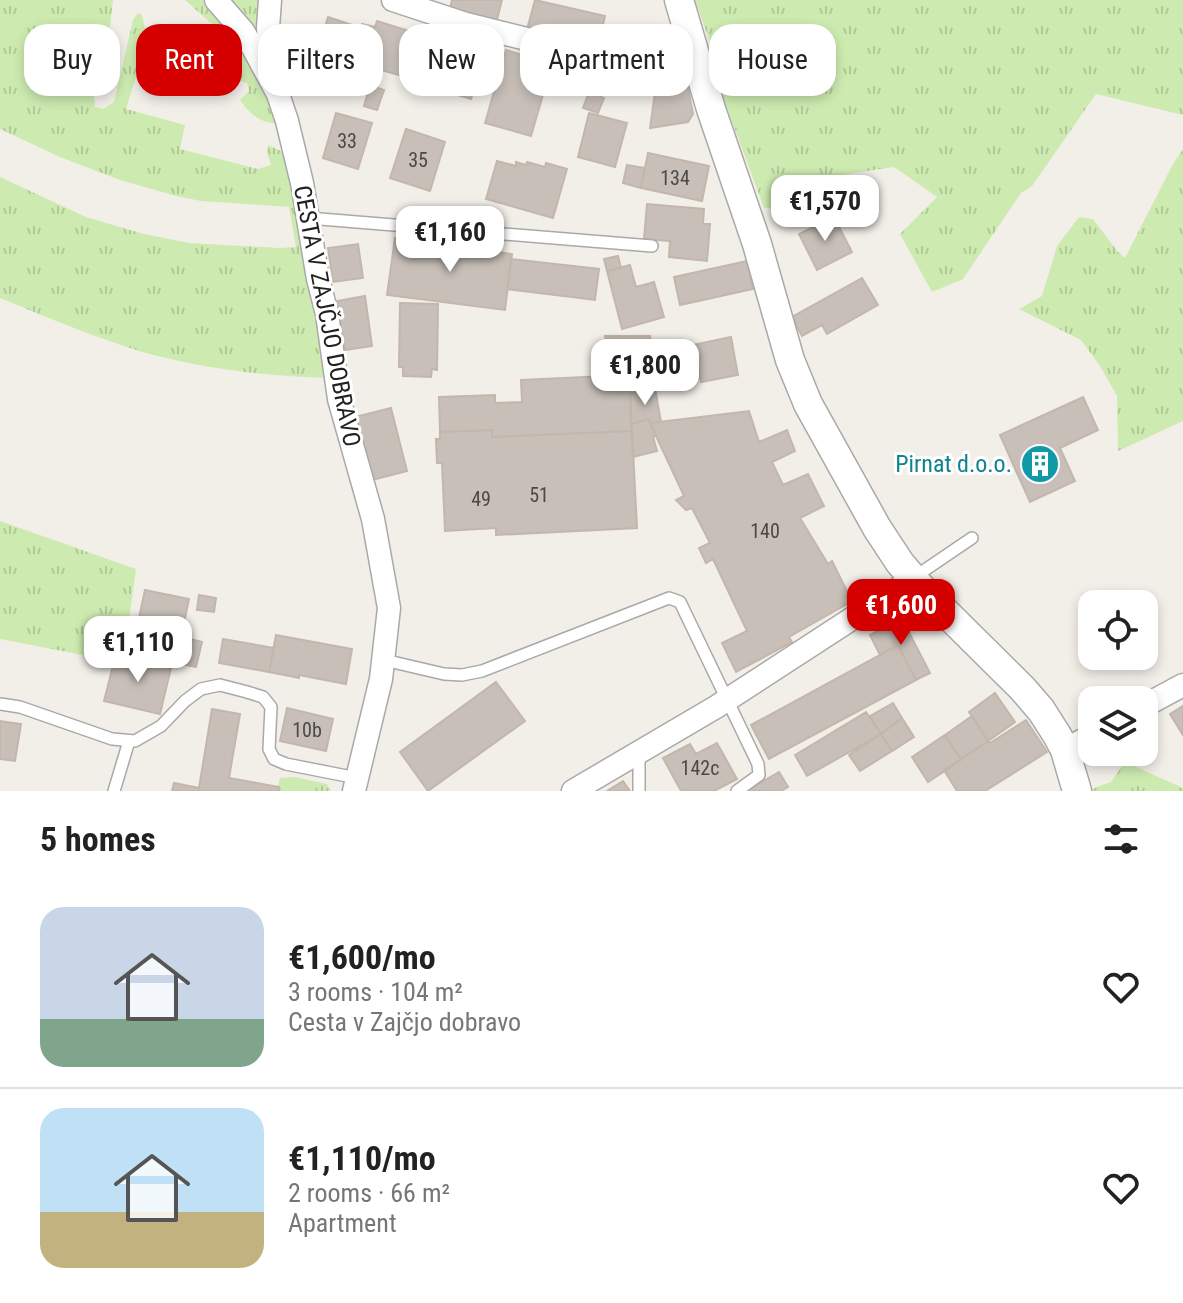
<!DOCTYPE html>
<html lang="en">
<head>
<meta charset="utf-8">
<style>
  body { margin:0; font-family:"Roboto Condensed",sans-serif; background:#f6f6f6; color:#222; height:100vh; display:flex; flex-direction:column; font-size:30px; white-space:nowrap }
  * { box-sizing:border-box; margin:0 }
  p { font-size:26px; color:#767676 }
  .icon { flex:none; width:44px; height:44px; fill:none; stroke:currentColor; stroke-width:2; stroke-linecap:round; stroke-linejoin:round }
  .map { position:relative; height:791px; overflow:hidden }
  .sheet { display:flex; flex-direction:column; background:#fff; flex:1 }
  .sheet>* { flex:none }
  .guide { position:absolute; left:24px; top:24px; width:1136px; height:72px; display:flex; gap:16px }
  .controls { position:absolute; left:1078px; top:590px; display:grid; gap:16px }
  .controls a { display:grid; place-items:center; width:80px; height:80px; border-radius:16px; background:#fff; box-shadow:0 4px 12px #0003; font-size:40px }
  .price { position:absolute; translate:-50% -68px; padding:0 18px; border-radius:16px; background:#fff; color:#222; font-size:26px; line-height:52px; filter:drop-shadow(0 2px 4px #0008) }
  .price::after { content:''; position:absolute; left:50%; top:48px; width:24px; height:18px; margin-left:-12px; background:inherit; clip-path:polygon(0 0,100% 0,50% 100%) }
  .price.on { background:#d40000; color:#fff }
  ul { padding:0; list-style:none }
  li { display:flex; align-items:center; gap:24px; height:200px; padding:0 40px }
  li+li { border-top:2px solid #e0e0e0 }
  li span { display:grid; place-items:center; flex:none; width:224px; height:160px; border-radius:24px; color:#555 }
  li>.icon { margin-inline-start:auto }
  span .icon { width:96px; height:96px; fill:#fffc; stroke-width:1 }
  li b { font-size:34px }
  h2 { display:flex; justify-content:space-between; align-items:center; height:96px; padding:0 40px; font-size:34px }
  .tag { padding:0 28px; border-radius:24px; background:#fff; box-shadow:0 4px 12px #0003; font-size:28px; line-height:72px }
  .tag.on { background:#d40000; color:#fff }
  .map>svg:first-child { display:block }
</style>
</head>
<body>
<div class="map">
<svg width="1183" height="791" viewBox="0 0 1183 791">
  <defs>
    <pattern id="grass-tufts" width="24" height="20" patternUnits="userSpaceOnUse" patternTransform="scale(2)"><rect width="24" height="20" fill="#cdebb0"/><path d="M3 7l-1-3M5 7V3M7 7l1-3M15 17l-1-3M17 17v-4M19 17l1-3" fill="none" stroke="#b0c997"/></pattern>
  </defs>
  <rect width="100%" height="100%" fill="#f2efe9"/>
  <path fill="url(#grass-tufts)" d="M0,0H113L107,53L92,80L95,107L103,109L114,102L133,20L138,13L142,15L146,33L152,41L151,53L139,67L126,109L185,125L180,149L258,169L271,165L267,153L268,145L281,151L290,159L329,378C265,376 201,369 139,351C92,336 46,317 0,298V177L86,217L144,234L189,243L279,248L296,247L289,207L201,201L176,196L120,180L60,157L0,129Z
    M185,0H207L239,37L282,123C263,125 250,115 240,100L249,91L247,83L229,78L176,54L192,40L206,48L221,32Z
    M227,0H263L266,51Z
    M695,0H1183V115L1096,94L1032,186L1021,193L963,279L932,292L900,234L937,197L894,167L842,175L781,208H764L723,97L711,45Z
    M1183,149V421L1118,451L1117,396L1100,366L1081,340L1019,309L1042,296L1057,246L1079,217L1093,219L1118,252L1125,258L1173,164Z
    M0,521L136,569L125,650H105L103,661L88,656L0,639Z
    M1125,762L1183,788V791H1091V789L1111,782Z
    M295,777L327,784L331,791H277L280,778Z"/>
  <path fill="#c7bfb8" stroke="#c4b6ab" stroke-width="2" d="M452,0H502L496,23L449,12Z
    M535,0L605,16L597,50L526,33Z
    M328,17L364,29L348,76L313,65Z
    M377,21L412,32L399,75L367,66L371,54L358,50L364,29L361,28L362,24L375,27Z
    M435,41L484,56L471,99L421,84Z
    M679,45L685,79L628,88L622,54Z
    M506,50L552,64L531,136L485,123Z
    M370,85L384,90L377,110L364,106Z
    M688,88L693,114L688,122L650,128L655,93Z
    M589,92L604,98L598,113L583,108Z
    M336,113L372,123L358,169L323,158Z
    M589,113L627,123L615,167L578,157Z
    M406,129L445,142L430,191L390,178Z
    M648,153L709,166L702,201L641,188Z
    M497,161L516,166V162L526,165L527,162L545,167L546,163L567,169L553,218L486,199Z
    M627,165L645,168L641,188L623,183Z
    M647,204L704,209L703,224H710L707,261L669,257L670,241L644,239Z
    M834,217L852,252L817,270L799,234Z
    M395,238L512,254L505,310L387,295Z
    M358,244L363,278L333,282L328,248Z
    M618,256L621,268L607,271L604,259Z
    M511,259L599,269L595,300L507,289Z
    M747,261L753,289L680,305L674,277Z
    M630,265L636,287L654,282L664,317L622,329L607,271Z
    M862,278L878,305L827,334L822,325L802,336L792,317Z
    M365,296L372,346L345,350L337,301Z
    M400,303L438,304L437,370L432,369L431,377L403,376V367H399Z
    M605,336H650L654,370L616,379Z
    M731,337L738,375L701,382L693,345Z
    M606,376V388L630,387L632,431L492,437V430L440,432L439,397L495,395V403L522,402L521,380Z
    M655,388L661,422L651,423L649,419L631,424L630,393Z
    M1083,397L1098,430L1060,448L1075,481L1030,502L1000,435Z
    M391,408L407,471L368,481L351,418Z
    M749,411L759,442L787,430L795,451L772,462L783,485L808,474L824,506L800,518L828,564L832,561L852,601L789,637L792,642L736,672L722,643L747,631L713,559L706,563L699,548L710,543L692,508L686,510L676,500L684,496L650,423Z
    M649,419L656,436L653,437L657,451L633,457L631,424Z
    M492,430V437L632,431L637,528L496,535V528L445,531L442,463H437L436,439H440V432Z
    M145,590L189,599L181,637L137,627Z
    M199,595L216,598L214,612L197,610Z
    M902,619L930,673L916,680L898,645L880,655L870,635Z
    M276,635L352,649L346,684L299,675V678L269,672Z
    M183,637L202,642L196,667L177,663Z
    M223,639L274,648L269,672L219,663Z
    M898,645L916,680L769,759L751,725Z
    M116,654L171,668L160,714L104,701Z
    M496,682L525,721L428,791L400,752Z
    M995,693L1015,722L988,741L969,712Z
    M893,703L902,718L881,734L870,716Z
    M1183,706V735L1170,714Z
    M287,708L333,719L326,751L280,741Z
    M212,709L240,714L229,778L279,787L278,791H172L174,783L199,788Z
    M866,712L881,734L807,776L795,755Z
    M972,716L988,741L961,759L945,735Z
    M902,718L914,737L892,751L881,734Z
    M1026,720L1047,752L985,791H957L944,770L988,741L990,743Z
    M0,721L21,724L15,761L0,759Z
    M881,734L892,751L860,771L849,755Z
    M945,735L961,760L928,782L912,757Z
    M717,743L737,779L714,791H681L663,758L690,744L696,754Z
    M779,772L788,787L781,791H746Z
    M623,781L630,791H607Z"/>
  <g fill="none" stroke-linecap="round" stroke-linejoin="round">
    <defs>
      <path id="service" d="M308,218L652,246
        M913,578L972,538
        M384,660L444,674L462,675L482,671L669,598L680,602L758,764L759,775L737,791
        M0,704L20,707L112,739L135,741L161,726L185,701L201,689L220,685L247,692L263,697L271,707L269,749L274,759L286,764L357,778
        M114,791L129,741
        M639,791V751"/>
      <path id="minor" d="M216,0L243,31L252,46L278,94L287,121L302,183L318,279L327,314L339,399L373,519L389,608L381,679L354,791
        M270,0L268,28L275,77
        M393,0L466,24L591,55L609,51L621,43
        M1144,706L1183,685
        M1065,750L1092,735
        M573,791L716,707L913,579"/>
      <path id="tertiary" d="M679,0L711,109L757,244L790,360L808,404L877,528L900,563L924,591L1022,688L1041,710L1057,735L1065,750L1077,791"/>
    </defs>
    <use href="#service" stroke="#a9a9a9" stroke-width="14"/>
    <use href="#minor" stroke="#a9a9a9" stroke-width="25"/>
    <use href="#tertiary" stroke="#a9a9a9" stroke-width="31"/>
    <use href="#service" stroke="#fff" stroke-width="11"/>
    <use href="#minor" stroke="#fff" stroke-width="22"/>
    <use href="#tertiary" stroke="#fff" stroke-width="28"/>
  </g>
  <defs>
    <symbol id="building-disc" viewBox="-11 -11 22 22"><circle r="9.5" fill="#0f9aa8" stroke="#fff"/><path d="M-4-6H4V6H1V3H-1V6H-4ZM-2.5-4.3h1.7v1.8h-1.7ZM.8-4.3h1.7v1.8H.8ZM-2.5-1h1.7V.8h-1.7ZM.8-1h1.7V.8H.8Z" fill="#fff"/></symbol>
  </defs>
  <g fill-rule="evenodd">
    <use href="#building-disc" x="1018" y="442" width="44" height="44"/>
  </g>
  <g text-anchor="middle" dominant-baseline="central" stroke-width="6" stroke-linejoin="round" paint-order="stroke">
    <g font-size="20" fill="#4b4948">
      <text x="347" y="141">33</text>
      <text x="418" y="160">35</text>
      <text x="675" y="178">134</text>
      <text x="539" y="495">51</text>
      <text x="481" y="499">49</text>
      <text x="765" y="531">140</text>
      <text x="307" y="730">10b</text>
      <text x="700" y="768">142c</text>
    </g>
    <g font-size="24" fill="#222" stroke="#fff">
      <text transform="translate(327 316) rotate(79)">CESTA V ZAJČJO DOBRAVO</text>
    </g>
    <g font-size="24" fill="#0d838f" stroke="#fff" text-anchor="end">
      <text x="1012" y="464">Pirnat d.o.o.</text>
    </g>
  </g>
</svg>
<div class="controls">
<a><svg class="icon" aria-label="locate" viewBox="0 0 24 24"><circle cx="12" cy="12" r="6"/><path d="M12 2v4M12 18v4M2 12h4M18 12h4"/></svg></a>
<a><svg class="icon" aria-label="layers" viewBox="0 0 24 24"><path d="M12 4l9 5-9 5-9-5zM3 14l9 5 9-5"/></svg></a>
</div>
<b class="price" style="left:825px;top:243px">€1,570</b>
<b class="price" style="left:450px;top:274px">€1,160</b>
<b class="price" style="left:645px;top:407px">€1,800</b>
<b class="price on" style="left:901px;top:647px">€1,600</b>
<b class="price" style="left:138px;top:684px">€1,110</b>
<div class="guide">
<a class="tag">Buy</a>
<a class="tag on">Rent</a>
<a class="tag">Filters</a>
<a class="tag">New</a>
<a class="tag">Apartment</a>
<a class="tag">House</a>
</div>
</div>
<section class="sheet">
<h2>5 homes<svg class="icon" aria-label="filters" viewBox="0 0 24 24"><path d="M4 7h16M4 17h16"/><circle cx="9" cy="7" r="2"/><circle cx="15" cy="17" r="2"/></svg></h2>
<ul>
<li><span style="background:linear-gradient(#c9d6e8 70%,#7fa58c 0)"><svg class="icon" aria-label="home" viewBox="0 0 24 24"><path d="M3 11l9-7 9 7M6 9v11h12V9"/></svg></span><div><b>€1,600/mo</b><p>3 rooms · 104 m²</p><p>Cesta v Zajčjo dobravo</p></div><svg class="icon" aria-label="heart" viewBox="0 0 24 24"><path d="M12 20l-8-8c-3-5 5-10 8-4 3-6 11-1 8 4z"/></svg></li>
<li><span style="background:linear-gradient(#bfe0f5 65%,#c2b280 0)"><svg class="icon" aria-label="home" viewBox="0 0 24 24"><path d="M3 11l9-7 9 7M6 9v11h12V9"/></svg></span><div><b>€1,110/mo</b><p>2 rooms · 66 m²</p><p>Apartment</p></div><svg class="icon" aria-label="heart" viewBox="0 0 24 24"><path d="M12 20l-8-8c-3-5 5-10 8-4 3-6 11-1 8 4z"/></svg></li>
</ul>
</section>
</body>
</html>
